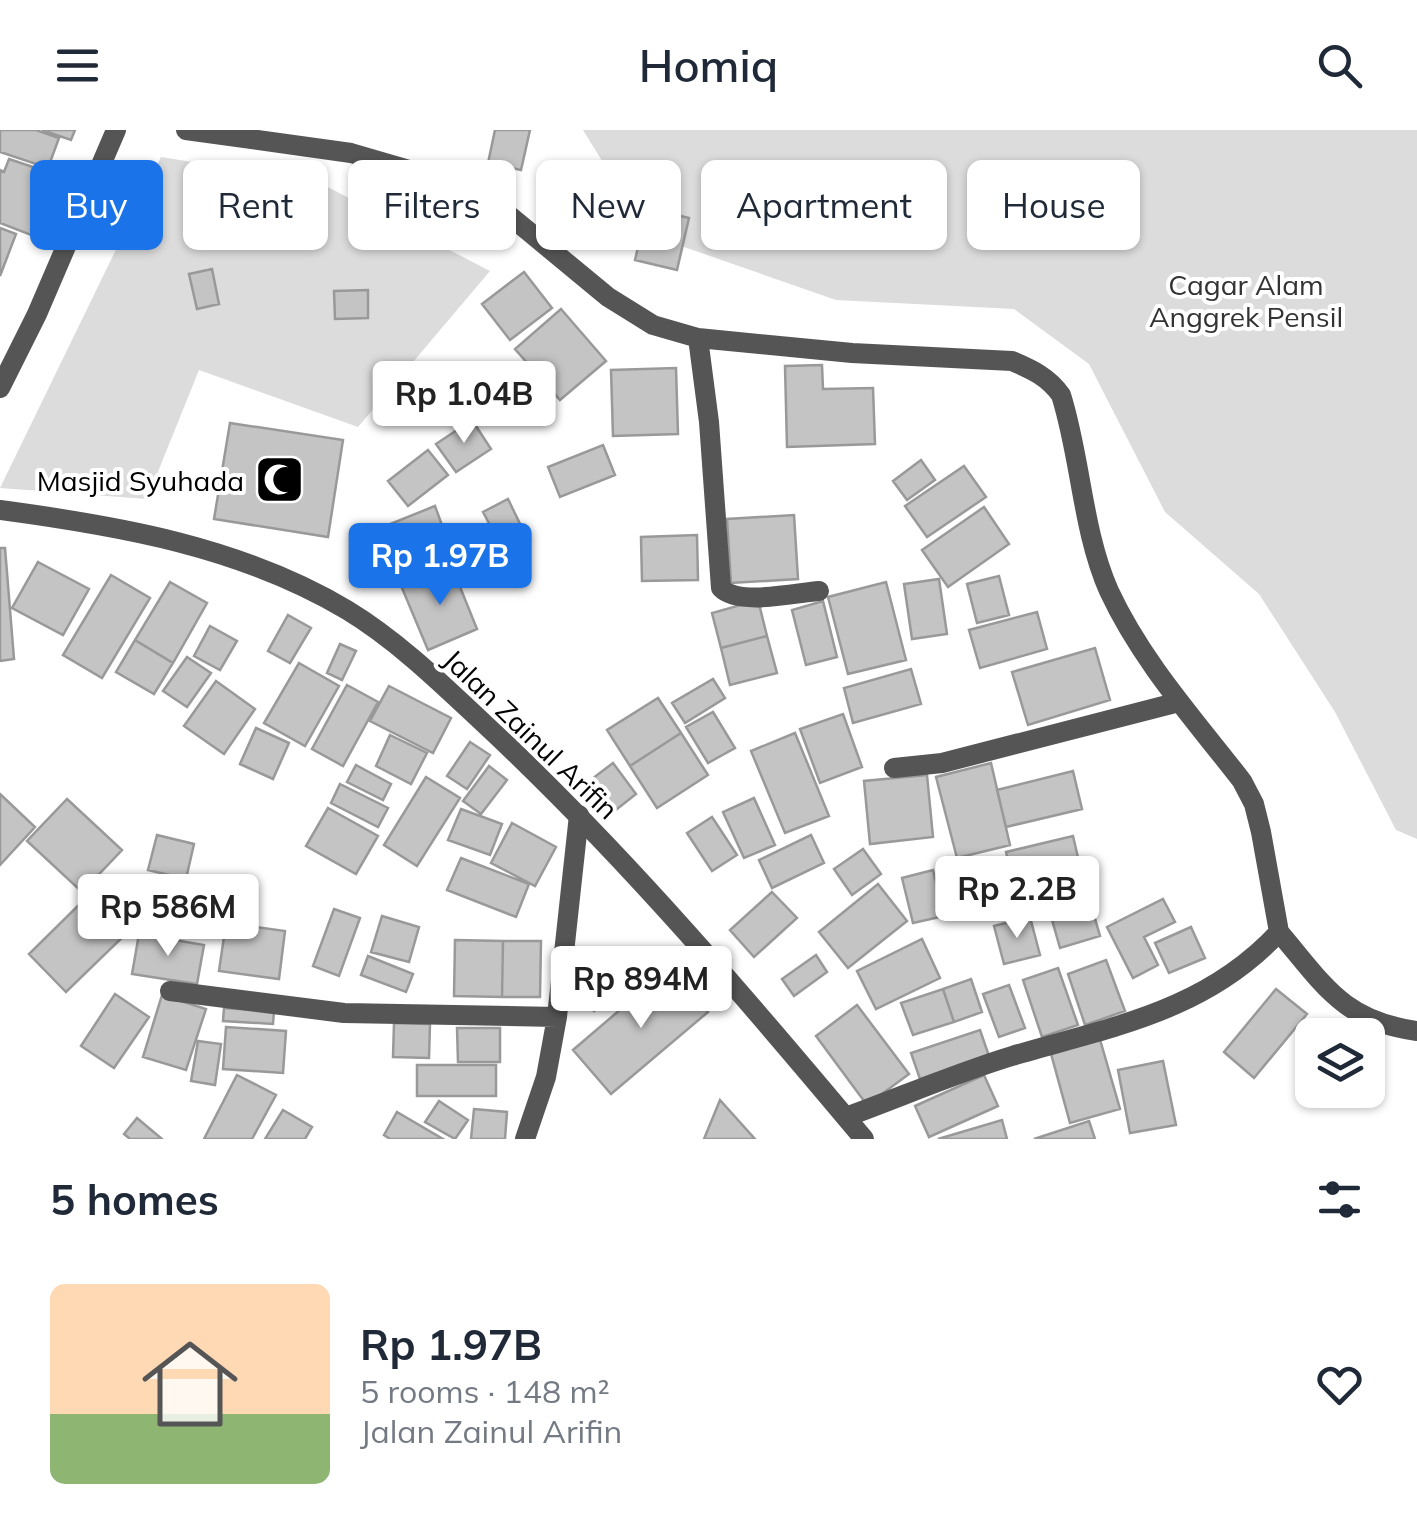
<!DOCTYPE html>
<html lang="en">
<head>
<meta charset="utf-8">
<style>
  body { margin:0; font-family:Mulish,sans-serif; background:#f2f2f3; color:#1f2937; height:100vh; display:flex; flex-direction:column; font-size:38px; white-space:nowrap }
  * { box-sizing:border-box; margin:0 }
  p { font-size:32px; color:#747a83 }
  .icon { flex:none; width:55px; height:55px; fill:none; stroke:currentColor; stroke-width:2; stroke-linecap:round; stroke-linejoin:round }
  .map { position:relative; height:1009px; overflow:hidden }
  .panel { display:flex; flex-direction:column; background:#fff; flex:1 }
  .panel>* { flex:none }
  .banner { position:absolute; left:30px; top:30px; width:1358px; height:90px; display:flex; gap:20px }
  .fabs { position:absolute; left:1295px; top:888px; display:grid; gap:20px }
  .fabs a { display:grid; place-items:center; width:90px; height:90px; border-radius:15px; background:#fff; box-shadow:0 2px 8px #0004; font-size:50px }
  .price { position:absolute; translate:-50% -85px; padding:0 22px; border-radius:10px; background:#fff; color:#222; font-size:32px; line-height:65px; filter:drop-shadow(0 2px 5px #0008) }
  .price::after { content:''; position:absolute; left:50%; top:60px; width:30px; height:22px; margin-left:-15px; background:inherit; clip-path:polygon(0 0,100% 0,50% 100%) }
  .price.current { background:#1a73e8; color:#fff }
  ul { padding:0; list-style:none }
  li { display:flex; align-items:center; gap:30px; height:250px; padding:0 50px }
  li span { display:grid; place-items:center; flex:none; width:280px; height:200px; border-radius:15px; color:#555 }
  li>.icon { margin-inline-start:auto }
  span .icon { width:120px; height:120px; fill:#fffc; stroke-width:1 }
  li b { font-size:42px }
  h2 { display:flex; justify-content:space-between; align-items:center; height:120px; padding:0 50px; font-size:42px }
  .chip { padding:0 35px; border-radius:15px; background:#fff; box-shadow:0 2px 8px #0004; font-size:35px; line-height:90px }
  .chip.current { background:#1a73e8; color:#fff }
  header { display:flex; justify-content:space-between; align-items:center; height:130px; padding:0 50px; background:#fff; font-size:45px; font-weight:600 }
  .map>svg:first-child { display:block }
</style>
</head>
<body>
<header><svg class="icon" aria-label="menu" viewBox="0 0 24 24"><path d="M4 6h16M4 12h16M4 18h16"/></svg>Homiq<svg class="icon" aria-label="search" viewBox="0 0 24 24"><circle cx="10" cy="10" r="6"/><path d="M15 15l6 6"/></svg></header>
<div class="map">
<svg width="1417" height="1009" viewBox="0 0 1417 1009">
  <rect width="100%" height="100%" fill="#fff"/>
  <path fill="#dcdcdc" d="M583,0H1417V709L1396,700L1335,582L1259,464L1165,382L1089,234L1014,179L836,170L647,104Z
    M161,27L318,52L490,141L358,297L199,240L147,369L0,358Z"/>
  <path fill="#c4c4c4" stroke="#999" stroke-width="2.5" d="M0,0H36L59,8L48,38L0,22Z
    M42,0H75L71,10Z
    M495,0H530L521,40L488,33Z
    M9,29L54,44L31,105L0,93V40L4,42Z
    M647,78L689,88L677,140L635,130Z
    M0,98L16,104L0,146Z
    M212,139L219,174L197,179L189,144Z
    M524,142L552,178L510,210L482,174Z
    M368,160V188L335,189L334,161Z
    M561,179L606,231L560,270L515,219Z
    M822,235L823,259L873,258L875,314L787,317L785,236Z
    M676,238L678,304L613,306L611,240Z
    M472,290L491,319L456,342L436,314Z
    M230,293L343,310L328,407L214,389Z
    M603,315L615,345L560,367L548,337Z
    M428,320L448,345L408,376L388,351Z
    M921,330L935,350L907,370L893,351Z
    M964,336L986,367L927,407L905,376Z
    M508,369L523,400L499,412L483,382Z
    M435,376L450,417L385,443L368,403Z
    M984,377L1009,414L948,457L922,420Z
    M794,385L798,449L731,453L727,389Z
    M697,405L698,450L642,451L641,407Z
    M0,418H5L14,529L0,531Z
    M38,432L89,459L63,505L12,478Z
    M452,437L477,499L428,520L402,458Z
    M111,445L150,468L102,548L63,525Z
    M999,446L1009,485L977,493L967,454Z
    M939,449L947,504L912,509L904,454Z
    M170,452L207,473L173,533L135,510Z
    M886,452L906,530L848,544L828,467Z
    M758,470L767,506L721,518L712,483Z
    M823,471L837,527L806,535L792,480Z
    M1037,482L1047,519L980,538L969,500Z
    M288,485L311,498L290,533L268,521Z
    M210,496L237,511L220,540L194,526Z
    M767,506L777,543L730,555L721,518Z
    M135,510L173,533L154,564L116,542Z
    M340,514L356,521L342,550L327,543Z
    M1095,518L1110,570L1028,595L1012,542Z
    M187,527L211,543L187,577L163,561Z
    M299,533L339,556L305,616L264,593Z
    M911,539L921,574L853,593L844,558Z
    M713,549L725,568L685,593L672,573Z
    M216,551L255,579L224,624L184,596Z
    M347,555L378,572L343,636L312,619Z
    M389,556L451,588L433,623L370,591Z
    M658,568L681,603L630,636L607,600Z
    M713,582L735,618L708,633L686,597Z
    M843,584L862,637L820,653L800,599Z
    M256,598L289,613L273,649L240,634Z
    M681,603L708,645L657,678L630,636Z
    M795,603L829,686L785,703L751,621Z
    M390,605L427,623L411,654L376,636Z
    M470,612L490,625L467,659L447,646Z
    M613,633L636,664L612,683L588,652Z
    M991,633L1010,715L957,728L936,647Z
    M356,635L391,654L383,670L347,652Z
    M489,636L507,650L481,684L463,671Z
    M1073,641L1082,679L1006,697L997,660Z
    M927,645L933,707L870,714L864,651Z
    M426,647L460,668L417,736L384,715Z
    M340,654L388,678L378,697L331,673Z
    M0,664L35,697L0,735Z
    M754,668L775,715L744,728L723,682Z
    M67,669L122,720L82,762L27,711Z
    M328,678L378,706L356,744L306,716Z
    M461,679L502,694L490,725L448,710Z
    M712,687L737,725L712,741L687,703Z
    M512,693L556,717L535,756L491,733Z
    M157,705L194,714L186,749L148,740Z
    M811,705L824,733L772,758L759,730Z
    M1073,706L1083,749L1016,764L1006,722Z
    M863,719L881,744L852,765L834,739Z
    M461,728L529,754L516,787L447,760Z
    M971,733L980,779L950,785L940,739Z
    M933,740L944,786L913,793L902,748Z
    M144,752L210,766L201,806L135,792Z
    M878,754L907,791L848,838L819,802Z
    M94,760L132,798L66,862L29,824Z
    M772,762L797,788L754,827L730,800Z
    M1089,768L1100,806L1060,818L1049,779Z
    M1163,769L1175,792L1144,807L1158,835L1133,848L1107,797Z
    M334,779L360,788L339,846L313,836Z
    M382,786L419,797L409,832L371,822Z
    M1030,787L1040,825L1004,834L994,796Z
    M226,793L285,801L279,849L219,841Z
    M1191,797L1205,828L1169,843L1155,813Z
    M139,804L204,815L197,854L132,844Z
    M922,809L940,848L876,879L857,841Z
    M455,810L503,811L502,867L454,866Z
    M503,811H541L540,867H502Z
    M816,825L827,842L794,866L782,849Z
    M368,826L413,844L406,862L361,845Z
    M633,827L647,844L627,862L613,846Z
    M1106,830L1125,881L1085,895L1068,844Z
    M597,835L618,859L594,881L572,856Z
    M670,837L708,882L611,964L573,920Z
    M1058,838L1078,895L1042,907L1023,850Z
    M971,849L982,882L954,892L943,859Z
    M1009,855L1025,898L999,907L983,864Z
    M943,859L954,892L913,905L901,873Z
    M1276,859L1307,884L1254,948L1224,922Z
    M115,864L149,887L114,938L81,916Z
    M162,865L206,879L186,940L143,927Z
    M857,875L909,944L867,975L816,906Z
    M224,878L274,881L273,894L223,891Z
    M394,893L430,894L429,928L393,927Z
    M226,897L286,901L283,943L223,939Z
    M457,898H500V932H458Z
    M980,900L989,926L920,949L911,923Z
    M1099,906L1120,979L1070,993L1050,920Z
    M198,911L221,914L215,955L191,951Z
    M1163,931L1176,995L1130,1003L1118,940Z
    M417,935H496V966H417Z
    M237,945L276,965L252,1009H204Z
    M984,945L998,976L929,1007L915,976Z
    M720,970L755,1009H704Z
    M439,971L468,990L455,1009L425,992Z
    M474,979L507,982L505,1009H471Z
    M283,980L312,997L305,1009H265Z
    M397,982L443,1009H390L384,1005Z
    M137,988L162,1009H130L124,1004Z
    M1002,990L1007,1009H938Z
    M1089,991L1095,1009H1034Z"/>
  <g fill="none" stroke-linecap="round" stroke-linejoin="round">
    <path stroke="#555" stroke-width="20" d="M186,0L351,23L430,46L493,72L608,167L653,195L698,208L852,223L1012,231C1033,240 1048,247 1061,265C1081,328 1082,400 1109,461C1142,532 1195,590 1242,651L1254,674L1261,702L1279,802C1205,882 1110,897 1012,926C956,943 901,967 846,987
      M698,208L709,292L721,458C738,476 795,463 819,461
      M894,638L942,633L1179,572
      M1279,802C1324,855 1343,891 1417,901
      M170,861L344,883L557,887
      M525,1009L546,947L557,887L579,685"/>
    <path stroke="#555" stroke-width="20" d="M0,258L37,184L116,0
      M0,380C120,396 241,417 347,480C400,512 447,559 492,601C626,727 746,868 864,1009"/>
  </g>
  <defs>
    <symbol id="mosque-square" viewBox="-11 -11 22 22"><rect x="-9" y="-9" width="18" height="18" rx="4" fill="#000" stroke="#fff"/><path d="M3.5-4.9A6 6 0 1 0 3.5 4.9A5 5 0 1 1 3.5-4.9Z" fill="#fff"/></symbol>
  </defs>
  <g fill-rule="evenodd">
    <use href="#mosque-square" x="252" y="322" width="55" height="55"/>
  </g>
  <g text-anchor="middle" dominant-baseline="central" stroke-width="8" stroke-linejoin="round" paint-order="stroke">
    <g font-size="28" fill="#333" stroke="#fff">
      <text x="1246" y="154">Cagar Alam<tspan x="1246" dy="32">Anggrek Pensil</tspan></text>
    </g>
    <g font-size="28" fill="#000" stroke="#fff" text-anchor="end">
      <text x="244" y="350">Masjid Syuhada</text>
    </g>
    <g font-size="28" fill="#000" stroke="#fff">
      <text transform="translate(531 604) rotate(44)">Jalan Zainul Arifin</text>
    </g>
  </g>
</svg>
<div class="fabs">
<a><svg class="icon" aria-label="layers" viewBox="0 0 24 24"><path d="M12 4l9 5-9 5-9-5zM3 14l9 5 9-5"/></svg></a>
</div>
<b class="price" style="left:464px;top:316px">Rp 1.04B</b>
<b class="price current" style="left:440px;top:478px">Rp 1.97B</b>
<b class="price" style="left:1017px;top:811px">Rp 2.2B</b>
<b class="price" style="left:168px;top:829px">Rp 586M</b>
<b class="price" style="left:641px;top:901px">Rp 894M</b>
<div class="banner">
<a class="chip current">Buy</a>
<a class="chip">Rent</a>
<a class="chip">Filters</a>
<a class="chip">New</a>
<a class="chip">Apartment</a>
<a class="chip">House</a>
</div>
</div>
<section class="panel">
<h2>5 homes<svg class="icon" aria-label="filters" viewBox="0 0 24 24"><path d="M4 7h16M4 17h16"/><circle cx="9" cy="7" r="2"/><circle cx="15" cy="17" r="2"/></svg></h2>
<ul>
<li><span style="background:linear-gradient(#ffd9b3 65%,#8fb573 0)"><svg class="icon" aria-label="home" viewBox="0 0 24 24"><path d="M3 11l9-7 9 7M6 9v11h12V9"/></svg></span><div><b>Rp 1.97B</b><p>5 rooms · 148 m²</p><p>Jalan Zainul Arifin</p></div><svg class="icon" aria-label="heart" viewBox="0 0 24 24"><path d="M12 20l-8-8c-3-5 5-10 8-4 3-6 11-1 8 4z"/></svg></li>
</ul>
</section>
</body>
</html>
